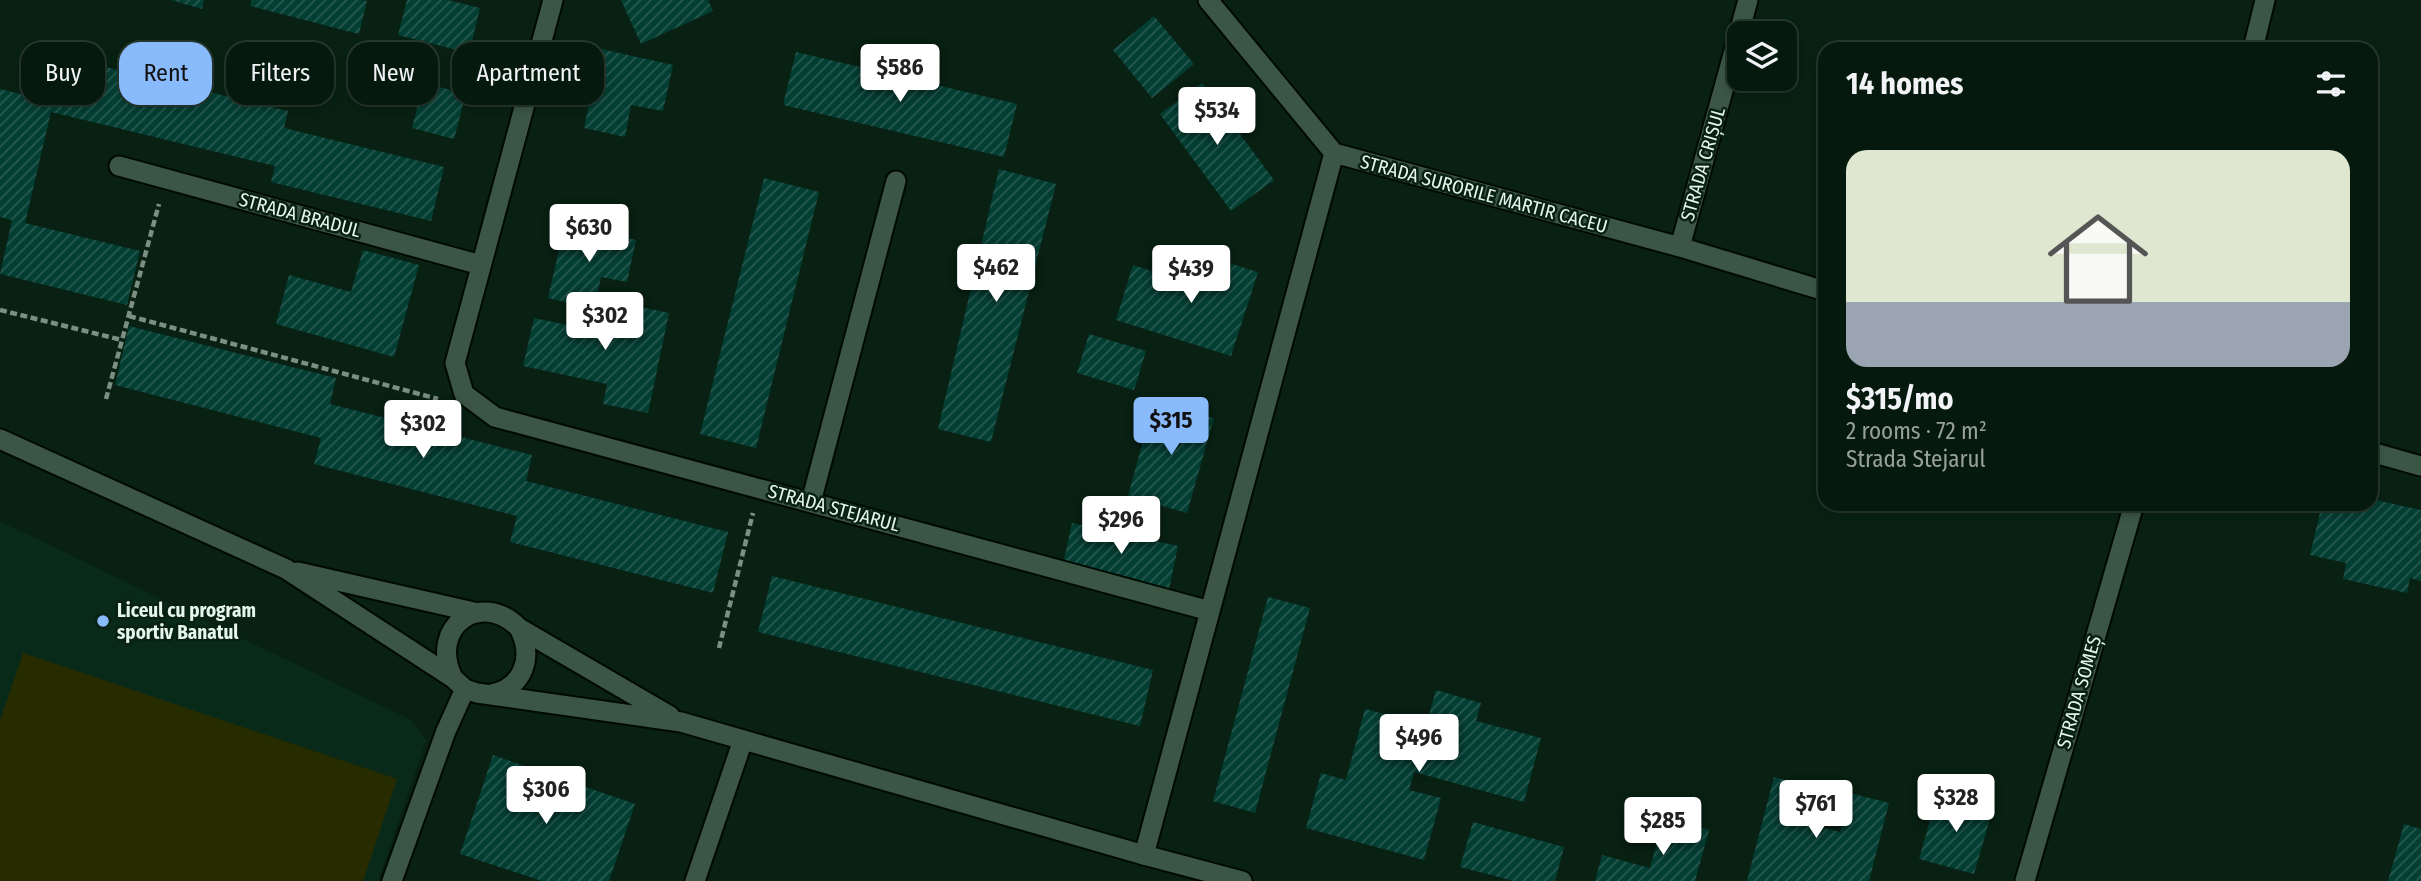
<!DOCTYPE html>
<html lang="en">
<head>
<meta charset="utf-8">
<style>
  body { margin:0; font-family:"Fira Sans Condensed",sans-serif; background:#0f2217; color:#f1f3f6; height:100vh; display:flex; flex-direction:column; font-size:26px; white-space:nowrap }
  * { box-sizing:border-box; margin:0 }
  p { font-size:23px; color:#98a09e }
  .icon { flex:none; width:38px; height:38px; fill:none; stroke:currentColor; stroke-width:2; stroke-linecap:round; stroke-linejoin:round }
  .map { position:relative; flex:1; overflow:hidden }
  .sheet { position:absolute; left:1818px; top:42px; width:560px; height:469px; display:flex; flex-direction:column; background:#06190e; border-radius:21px; box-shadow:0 4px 10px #0003,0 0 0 2px #27382e }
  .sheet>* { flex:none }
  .hud { position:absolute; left:21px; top:42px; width:665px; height:63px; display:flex; gap:14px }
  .controls { position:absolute; left:1727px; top:21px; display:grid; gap:14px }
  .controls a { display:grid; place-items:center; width:70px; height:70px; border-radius:14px; background:#06190e; box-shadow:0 4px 10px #0003,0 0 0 2px #27382e; font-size:35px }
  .price { position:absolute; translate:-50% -60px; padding:0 16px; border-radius:7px; background:#fff; color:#222; font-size:23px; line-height:46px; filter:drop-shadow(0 2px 4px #0008) }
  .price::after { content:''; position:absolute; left:50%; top:42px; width:21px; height:16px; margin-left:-10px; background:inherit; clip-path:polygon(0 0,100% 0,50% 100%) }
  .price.active { background:#89bafc; color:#111 }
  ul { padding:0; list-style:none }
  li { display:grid; align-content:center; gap:14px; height:371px; padding:0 28px }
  li span { display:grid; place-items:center; height:217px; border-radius:21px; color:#555 }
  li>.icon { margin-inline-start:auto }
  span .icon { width:126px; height:126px; fill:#fffc; stroke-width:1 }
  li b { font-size:30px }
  h2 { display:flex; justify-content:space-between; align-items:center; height:84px; padding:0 28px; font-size:30px }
  .chip { padding:0 24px; border-radius:21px; background:#06190e; box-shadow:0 4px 10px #0003,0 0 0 2px #27382e; font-size:24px; line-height:63px }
  .chip.active { background:#89bafc; color:#111 }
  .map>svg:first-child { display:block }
</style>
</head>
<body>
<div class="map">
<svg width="2421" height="881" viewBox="0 0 2421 881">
  <defs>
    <pattern id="building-hatch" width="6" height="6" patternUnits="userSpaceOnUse" patternTransform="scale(1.75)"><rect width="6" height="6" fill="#033e33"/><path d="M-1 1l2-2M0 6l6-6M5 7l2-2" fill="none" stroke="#285a51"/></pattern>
  </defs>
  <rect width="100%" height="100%" fill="#082113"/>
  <path fill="#092a18" d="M0,521L411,720L426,740L378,881H0Z"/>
  <path fill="#272c00" d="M23,653L397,779L363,881H0V721Z"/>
  <path fill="url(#building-hatch)" d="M171,0H204L202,9Z
    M252,0H361L367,1L359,34L250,6Z
    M407,0H448L480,8L469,53L398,35Z
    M621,0H708L713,11L641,44Z
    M1154,16L1194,64L1152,98L1113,50Z
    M601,49L673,65L663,111L631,105L625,137L584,128Z
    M796,52L1017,104L1004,157L783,105Z
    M64,57L288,111L284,128L444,167L431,221L271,182L275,166L51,112L25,223L140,251L127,305L0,274L12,220L0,217V89L53,102Z
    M424,83L466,94L454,139L412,128Z
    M1202,83L1274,180L1231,211L1160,114Z
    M999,169L1056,184L991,442L938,429Z
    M764,178L819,192L756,448L700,434Z
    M565,224L636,240L627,282L601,277L594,309L548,298Z
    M363,250L419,265L394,357L276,324L289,275L351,292Z
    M1209,257L1258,272L1231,356L1116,320L1133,265L1200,287Z
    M602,299L669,313L648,413L603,404L607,384L523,366L534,318L596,331Z
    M129,326L336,378L330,404L532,455L526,481L728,532L713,593L510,542L517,516L314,464L321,438L115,385Z
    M1089,334L1146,351L1134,390L1077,373Z
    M1154,401L1214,418L1187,513L1128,496Z
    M2371,499L2421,510V581L2410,578L2407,593L2343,579L2346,563L2310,555L2322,504H2336L2359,509L2360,504H2371Z
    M1072,523L1178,546L1169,589L1063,565Z
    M772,576L1153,670L1140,726L758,632Z
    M1268,597L1310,608L1255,813L1213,801Z
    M1436,690L1481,703L1476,721L1541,738L1524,802L1414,772L1409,790L1441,798L1424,860L1306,828L1321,773L1346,780L1365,709L1426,725Z
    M493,755L635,804L609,881H542L460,854Z
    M1774,777L1810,787L1801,822L1840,832L1850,793L1889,803L1869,881H1747Z
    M1938,793L1993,808L1974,874L1919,859Z
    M1664,818L1709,830L1695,881H1595L1602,855L1650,868Z
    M1473,822L1564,847L1555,881H1514L1460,867Z
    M2404,824L2421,829V881H2388Z"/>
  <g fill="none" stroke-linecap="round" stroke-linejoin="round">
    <defs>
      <path id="service" d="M119,166L481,265
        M811,502L896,181
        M695,881L743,740"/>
      <path id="minor" d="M553,0L455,363L464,394L495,417L1210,611
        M1208,0L1334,153L1680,247L1825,291
        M2253,49L2265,0
        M1680,247L1748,0
        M2371,452L2421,466
        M1144,855L1334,153
        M2025,881L2134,504"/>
      <path id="tertiary" d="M0,439L286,569L453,678L465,689L477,693L681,722L1144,855L1242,881
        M298,572L478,613
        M453,678C428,627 481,589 519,628L670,716
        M491,694C524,688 534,656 519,628
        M392,881L446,731L465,689"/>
    </defs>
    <use href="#service" stroke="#000a02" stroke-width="23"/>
    <use href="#minor" stroke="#000a02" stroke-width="23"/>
    <use href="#tertiary" stroke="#000a02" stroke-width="23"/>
    <path stroke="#7b8f83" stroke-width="4.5" stroke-dasharray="7 3.5" stroke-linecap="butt" d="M0,310L122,340
      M129,316L438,399
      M106,399L159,204
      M719,648L753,513"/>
    <use href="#service" stroke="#3c5645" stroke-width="19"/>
    <use href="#minor" stroke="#3c5645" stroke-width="19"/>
    <use href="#tertiary" stroke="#3c5645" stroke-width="19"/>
  </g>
  <circle fill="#89bafc" stroke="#082113" stroke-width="2.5" cx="103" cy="621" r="7"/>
  <g text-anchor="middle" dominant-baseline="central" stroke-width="5" stroke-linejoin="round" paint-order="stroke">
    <g font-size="19" fill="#e7f6ec" stroke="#082113">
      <text transform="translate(1703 164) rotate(-74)">STRADA CRIȘUL</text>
      <text transform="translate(1484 194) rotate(15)">STRADA SURORILE MARTIR CACEU</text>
      <text transform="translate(300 215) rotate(15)">STRADA BRADUL</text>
      <text transform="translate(834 508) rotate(15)">STRADA STEJARUL</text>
      <text transform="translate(2079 692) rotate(-74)">STRADA SOMEȘ</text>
    </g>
    <g font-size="19" font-weight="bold" fill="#e7f6ec" stroke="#082113" text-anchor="start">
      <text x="117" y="610">Liceul cu program<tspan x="117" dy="22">sportiv Banatul</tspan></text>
    </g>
  </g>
</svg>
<div class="controls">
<a><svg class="icon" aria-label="layers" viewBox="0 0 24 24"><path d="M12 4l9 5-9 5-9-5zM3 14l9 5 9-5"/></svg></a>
</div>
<b class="price" style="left:900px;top:104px">$586</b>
<b class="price" style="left:1217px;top:147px">$534</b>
<b class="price" style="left:589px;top:264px">$630</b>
<b class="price" style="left:996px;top:304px">$462</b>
<b class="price" style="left:1191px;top:305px">$439</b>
<b class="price" style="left:605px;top:352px">$302</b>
<b class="price active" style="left:1171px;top:457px">$315</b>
<b class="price" style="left:423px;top:460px">$302</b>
<b class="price" style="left:1121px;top:556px">$296</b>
<b class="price" style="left:1419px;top:774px">$496</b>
<b class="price" style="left:546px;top:826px">$306</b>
<b class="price" style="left:1956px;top:834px">$328</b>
<b class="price" style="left:1816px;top:840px">$761</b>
<b class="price" style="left:1663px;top:857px">$285</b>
<div class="hud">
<a class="chip">Buy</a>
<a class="chip active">Rent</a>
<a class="chip">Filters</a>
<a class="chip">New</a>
<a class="chip">Apartment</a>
</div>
<section class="sheet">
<h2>14 homes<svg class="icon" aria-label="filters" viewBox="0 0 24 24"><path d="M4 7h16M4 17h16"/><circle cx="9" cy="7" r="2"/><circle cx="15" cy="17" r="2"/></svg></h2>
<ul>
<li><span style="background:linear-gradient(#dfe7d0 70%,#9aa5b1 0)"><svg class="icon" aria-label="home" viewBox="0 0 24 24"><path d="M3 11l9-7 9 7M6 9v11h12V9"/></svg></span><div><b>$315/mo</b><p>2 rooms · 72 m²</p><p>Strada Stejarul</p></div></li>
</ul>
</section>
</div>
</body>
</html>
